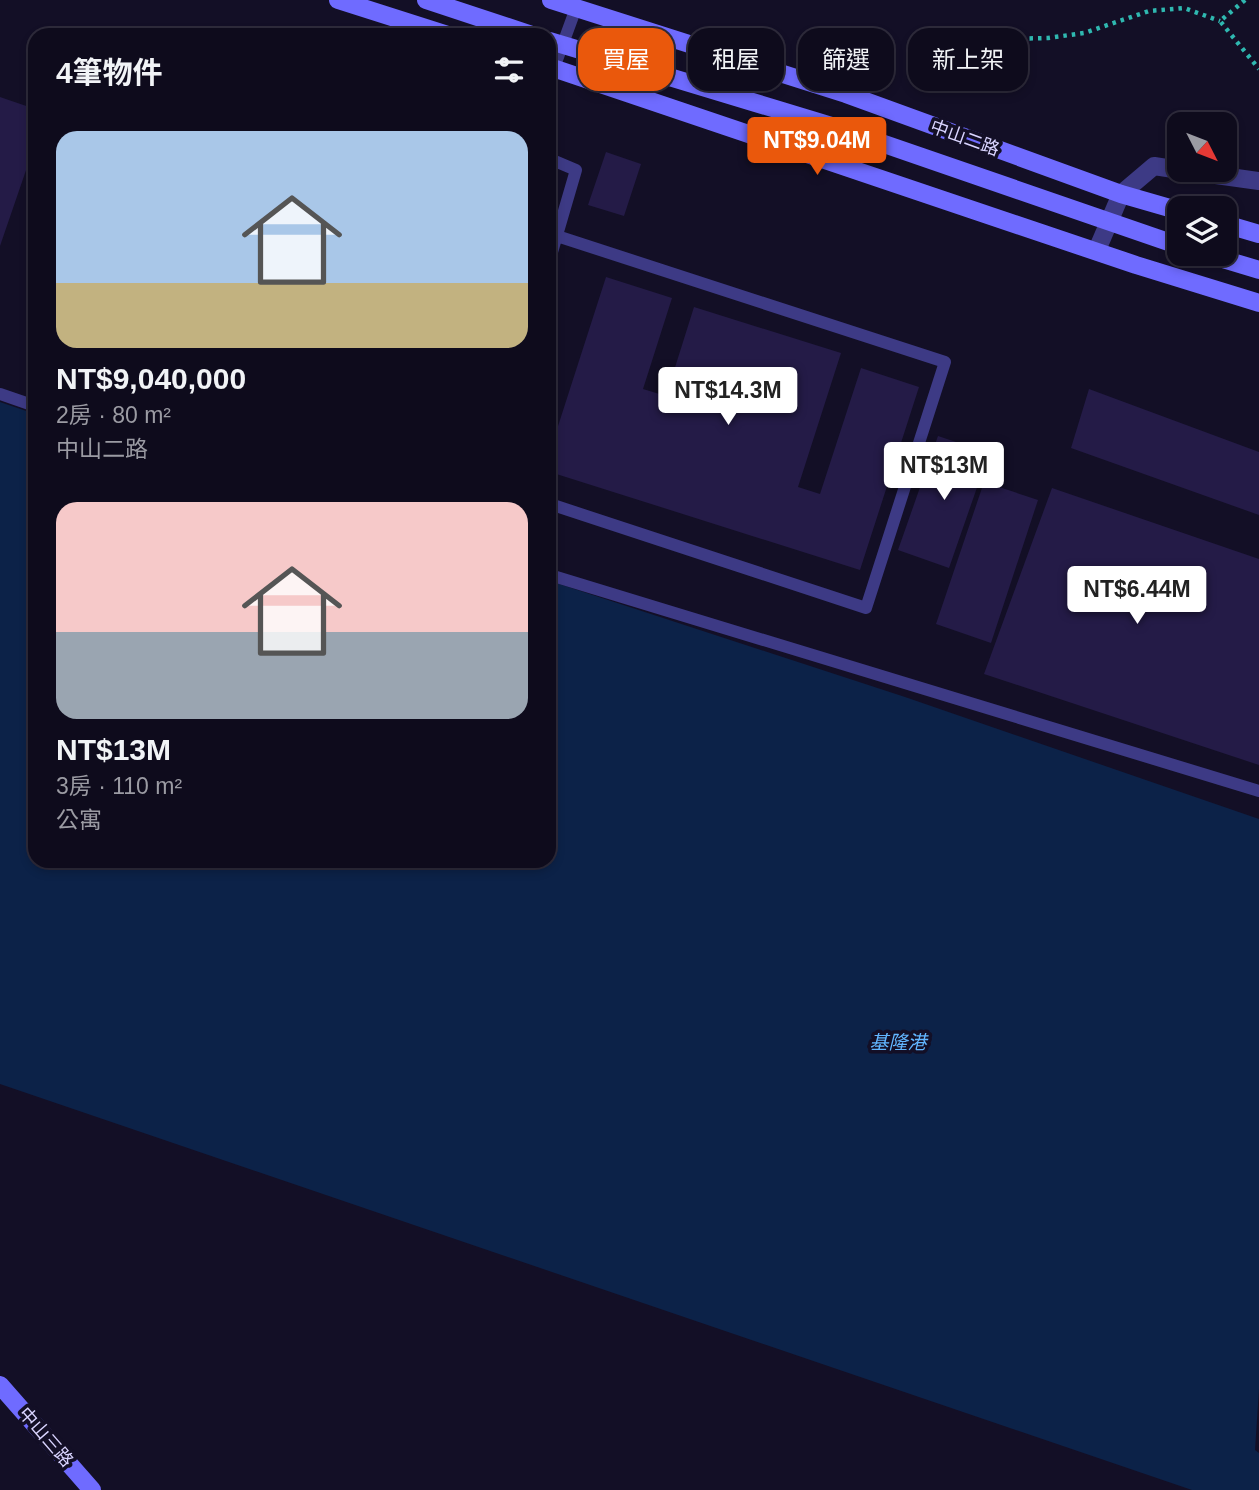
<!DOCTYPE html>
<html lang="zh-TW">
<head>
<meta charset="utf-8">
<style>
  body { margin:0; font-family:Arial,"Noto Sans TC",sans-serif; background:#171425; color:#f1f3f6; height:100vh; display:flex; flex-direction:column; font-size:26px; white-space:nowrap }
  * { box-sizing:border-box; margin:0 }
  p { font-size:23px; color:#9b9ba3 }
  .icon { flex:none; width:38px; height:38px; fill:none; stroke:currentColor; stroke-width:2; stroke-linecap:round; stroke-linejoin:round }
  .map { position:relative; flex:1; overflow:hidden }
  .details { position:absolute; left:28px; top:28px; width:528px; height:840px; display:flex; flex-direction:column; background:#0e0b1c; border-radius:21px; box-shadow:0 4px 10px #0003,0 0 0 2px #2e2b3b }
  .details>* { flex:none }
  .top-card { position:absolute; left:578px; top:28px; width:576px; height:63px; display:flex; gap:14px }
  .needle { width:46px; rotate:132deg }
  .controls { position:absolute; left:1167px; top:112px; display:grid; gap:14px }
  .controls a { display:grid; place-items:center; width:70px; height:70px; border-radius:14px; background:#0e0b1c; box-shadow:0 4px 10px #0003,0 0 0 2px #2e2b3b; font-size:35px }
  .price { position:absolute; translate:-50% -60px; padding:0 16px; border-radius:7px; background:#fff; color:#222; font-size:23px; line-height:46px; filter:drop-shadow(0 2px 4px #0008) }
  .price::after { content:''; position:absolute; left:50%; top:42px; width:21px; height:16px; margin-left:-10px; background:inherit; clip-path:polygon(0 0,100% 0,50% 100%) }
  .price.active { background:#ea580c; color:#fff }
  ul { padding:0; list-style:none }
  li { display:grid; align-content:center; gap:14px; height:371px; padding:0 28px }
  li span { display:grid; place-items:center; height:217px; border-radius:21px; color:#555 }
  li>.icon { margin-inline-start:auto }
  span .icon { width:126px; height:126px; fill:#fffc; stroke-width:1 }
  li b { font-size:30px }
  h2 { display:flex; justify-content:space-between; align-items:center; height:84px; padding:0 28px; font-size:30px }
  .tag { padding:0 24px; border-radius:21px; background:#0e0b1c; box-shadow:0 4px 10px #0003,0 0 0 2px #2e2b3b; font-size:24px; line-height:63px }
  .tag.active { background:#ea580c; color:#fff }
  .map>svg:first-child { display:block }
</style>
</head>
<body>
<div class="map">
<svg width="1259" height="1490" viewBox="0 0 1259 1490">
  <rect width="100%" height="100%" fill="#130f26"/>
  <path fill="#0c2248" d="M0,402L35,414V861H550V581L905,697L1259,819V1389L1255,1450L1259,1453V1490H1192L0,1084Z"/>
  <path fill="#241b47" d="M0,97L35,109V144L0,246Z
    M606,152L641,164L624,216L588,205Z
    M606,277L672,298L643,389L666,396L694,307L841,353L798,487L820,494L861,368L919,387L860,570L550,472V451Z
    M1089,389L1259,452V515L1071,448Z
    M938,436L989,453L949,568L898,550Z
    M984,482L1038,500L991,643L936,624Z
    M1052,488L1259,559V765L984,674Z"/>
  <g fill="none" stroke-linecap="round" stroke-linejoin="round">
    <path stroke="#2fb8b0" stroke-width="4.5" stroke-dasharray="3.5 5" stroke-linecap="butt" d="M1245,0L1220,21L1259,69
      M1004,39L1048,38L1084,33L1149,11L1184,8L1220,21"/>
    <path stroke="#3d3a85" stroke-width="12" d="M550,79L576,8
      M550,159L576,170L550,259
      M0,394L35,406
      M550,504L866,608L945,362L557,236
      M550,575L1259,791"/>
    <path stroke="#3d3a85" stroke-width="18" d="M1180,170L1259,181
      M1097,250L1121,194L1154,166L1180,170"/>
    <path stroke="#6f6bff" stroke-width="18" d="M338,0L448,35
      M426,0L532,35
      M551,0L846,94L1121,194L1180,211
      M550,41L832,126L1180,246
      M550,67L1136,265L1259,303
      M1225,224L1259,234
      M1206,254L1259,270
      M0,1385L92,1490"/>
  </g>
  <g text-anchor="middle" dominant-baseline="central" stroke-width="7" stroke-linejoin="round" paint-order="stroke">
    <g font-size="18" fill="#d9d4ff" stroke="#130f26">
      <text transform="translate(965 138) rotate(20)">中山二路</text>
      <text transform="translate(46 1437) rotate(49)">中山三路</text>
    </g>
    <g font-size="19" font-style="italic" fill="#62b6ff" stroke="#130f26">
      <text x="898" y="1042">基隆港</text>
    </g>
  </g>
</svg>
<div class="controls">
<a><svg class="needle" viewBox="-14 -14 28 28"><path d="M0-13l5 13h-10z" fill="#e53935"/><path d="M0 13l5-13h-10z" fill="#9b9ba3"/></svg></a>
<a><svg class="icon" aria-label="layers" viewBox="0 0 24 24"><path d="M12 4l9 5-9 5-9-5zM3 14l9 5 9-5"/></svg></a>
</div>
<b class="price active" style="left:817px;top:177px">NT$9.04M</b>
<b class="price" style="left:728px;top:427px">NT$14.3M</b>
<b class="price" style="left:944px;top:502px">NT$13M</b>
<b class="price" style="left:1137px;top:626px">NT$6.44M</b>
<div class="top-card">
<a class="tag active">買屋</a>
<a class="tag">租屋</a>
<a class="tag">篩選</a>
<a class="tag">新上架</a>
</div>
<section class="details">
<h2>4筆物件<svg class="icon" aria-label="filters" viewBox="0 0 24 24"><path d="M4 7h16M4 17h16"/><circle cx="9" cy="7" r="2"/><circle cx="15" cy="17" r="2"/></svg></h2>
<ul>
<li><span style="background:linear-gradient(#a9c7e8 70%,#c2b280 0)"><svg class="icon" aria-label="home" viewBox="0 0 24 24"><path d="M3 11l9-7 9 7M6 9v11h12V9"/></svg></span><div><b>NT$9,040,000</b><p>2房 · 80 m²</p><p>中山二路</p></div></li>
<li><span style="background:linear-gradient(#f6c9c9 60%,#9aa5b1 0)"><svg class="icon" aria-label="home" viewBox="0 0 24 24"><path d="M3 11l9-7 9 7M6 9v11h12V9"/></svg></span><div><b>NT$13M</b><p>3房 · 110 m²</p><p>公寓</p></div></li>
</ul>
</section>
</div>
</body>
</html>
